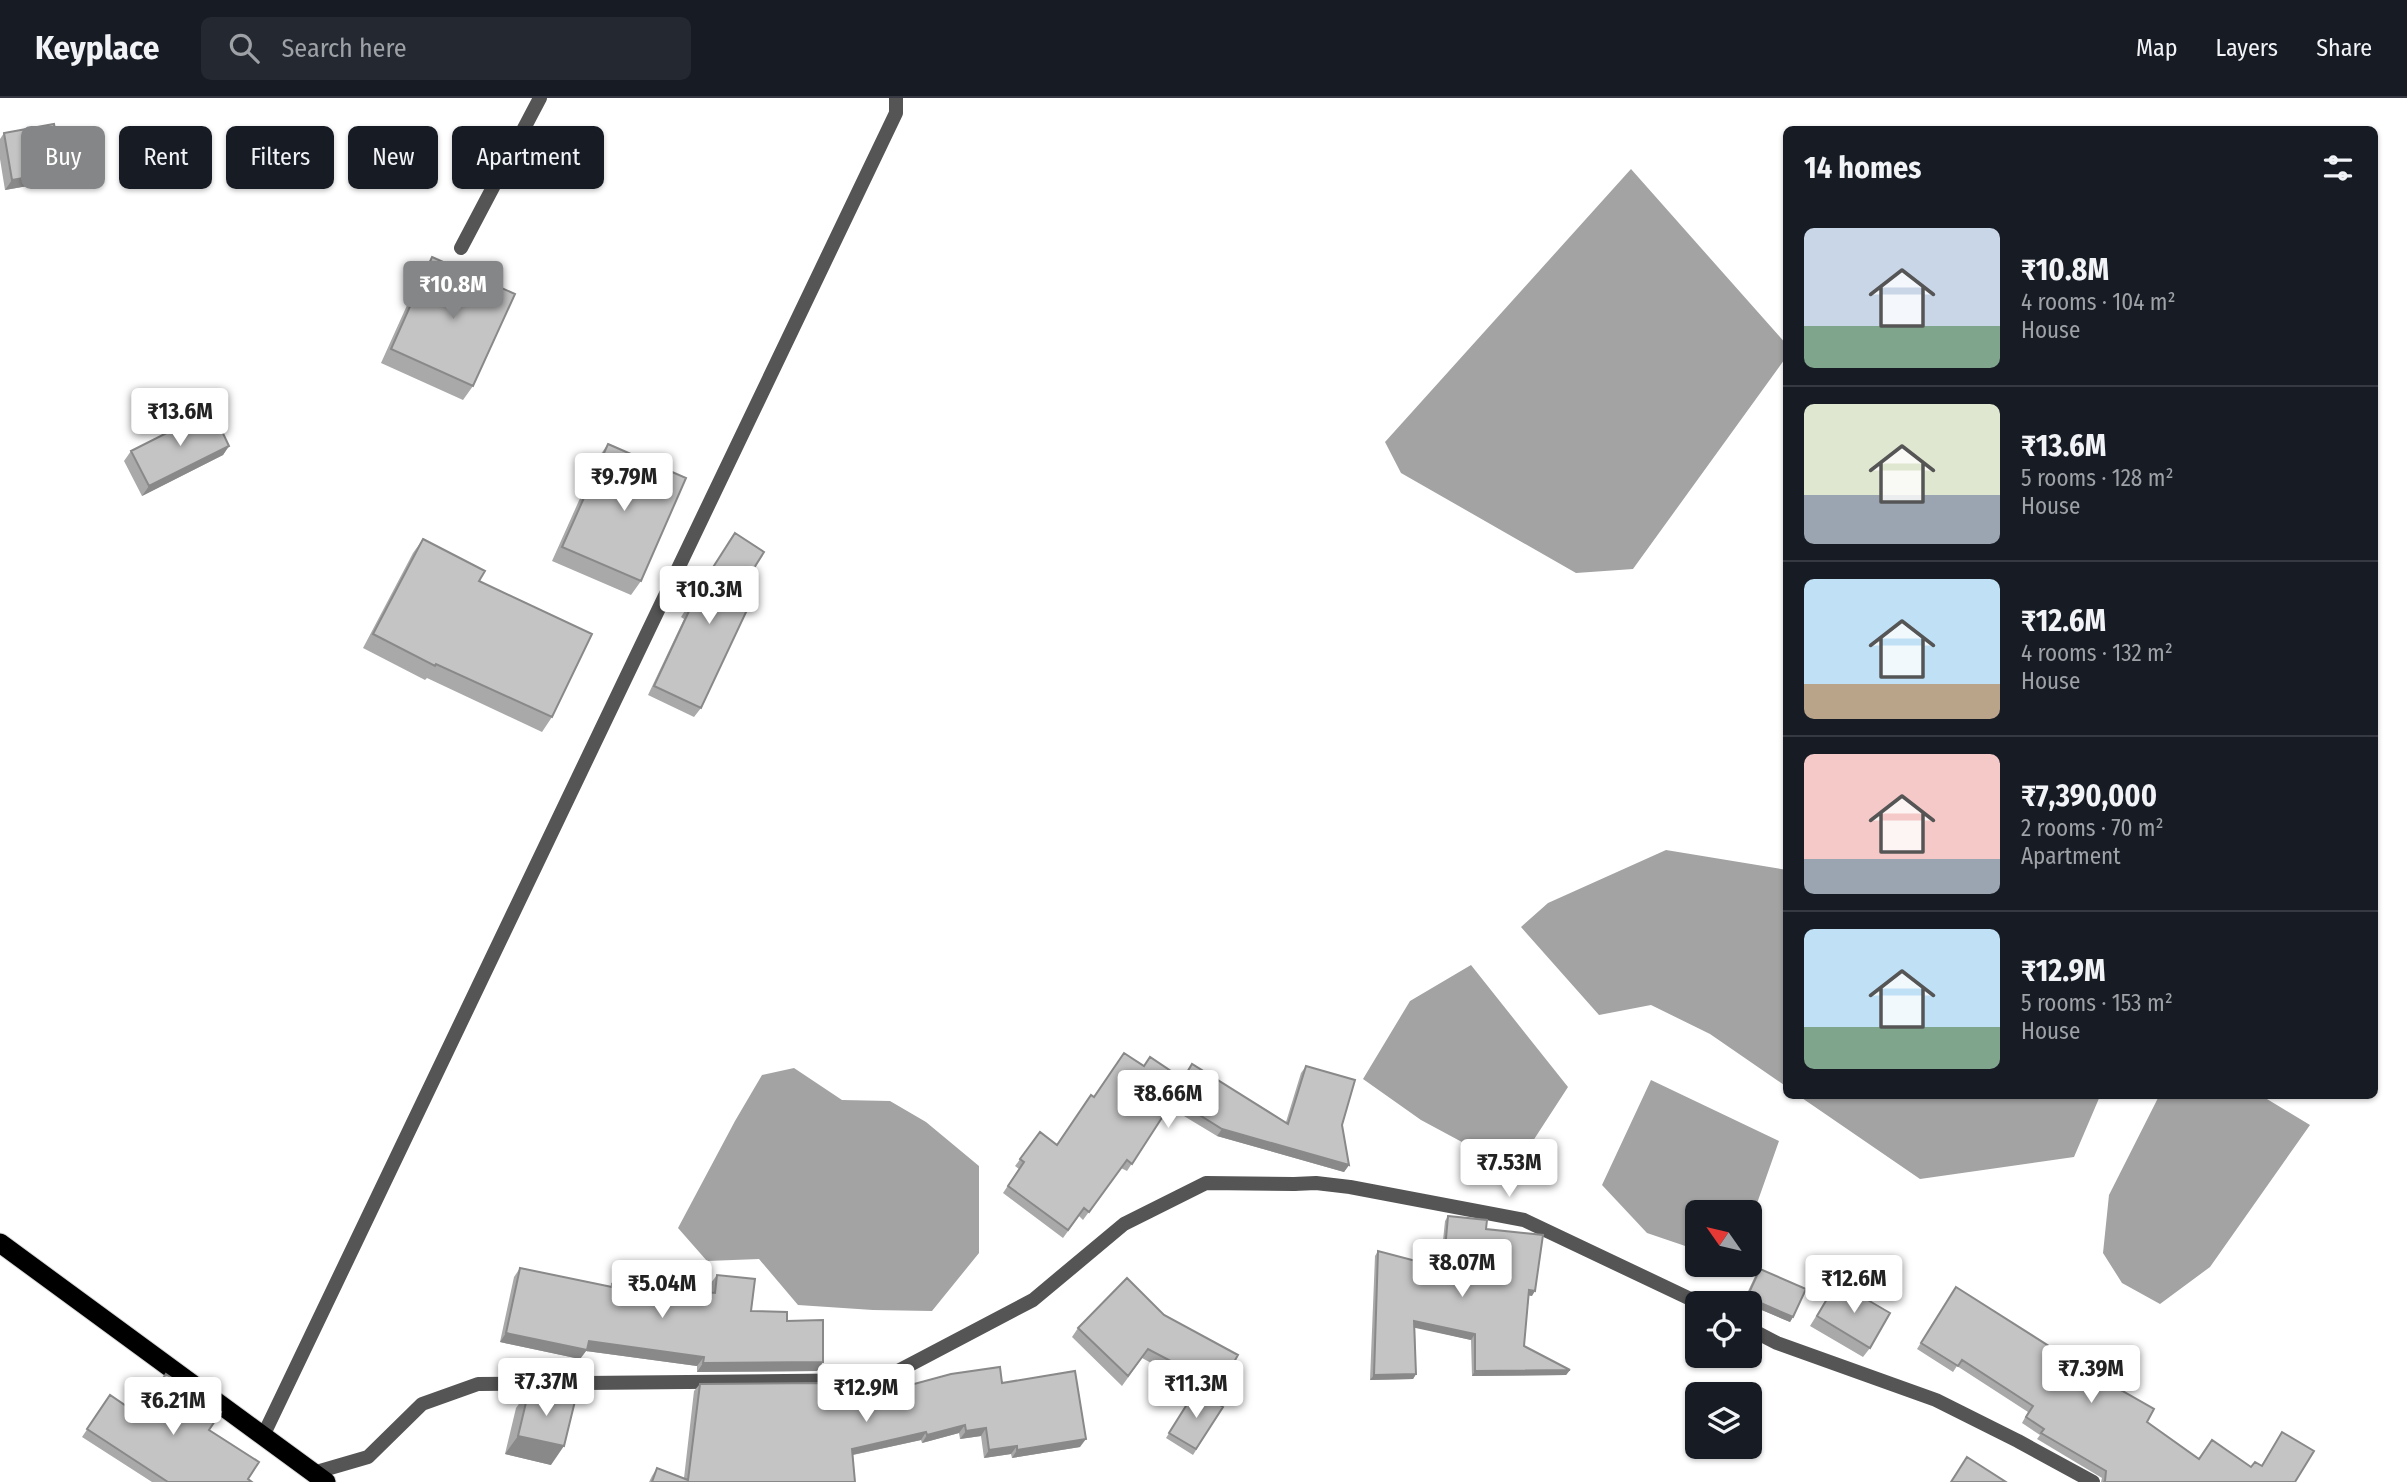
<!DOCTYPE html>
<html lang="en">
<head>
<meta charset="utf-8">
<style>
  body { margin:0; font-family:"Fira Sans Condensed",sans-serif; background:#242831; color:#f1f3f6; height:100vh; display:flex; flex-direction:column; font-size:26px; white-space:nowrap }
  * { box-sizing:border-box; margin:0 }
  p { font-size:23px; color:#9ea1a6 }
  .icon { flex:none; width:38px; height:38px; fill:none; stroke:currentColor; stroke-width:2; stroke-linecap:round; stroke-linejoin:round }
  .map { position:relative; flex:1; overflow:hidden }
  .panel { position:absolute; left:1783px; top:28px; width:595px; height:973px; display:flex; flex-direction:column; background:#171b24; border-radius:10px; box-shadow:0 2px 5px #0004 }
  .panel>* { flex:none }
  .guide { position:absolute; left:21px; top:28px; width:665px; height:63px; display:flex; gap:14px }
  .needle { width:46px; rotate:304deg }
  .tools { position:absolute; left:1685px; top:1102px; display:grid; gap:14px }
  .tools a { display:grid; place-items:center; width:77px; height:77px; border-radius:10px; background:#171b24; box-shadow:0 2px 5px #0004; font-size:35px }
  .price { position:absolute; translate:-50% -60px; padding:0 16px; border-radius:7px; background:#fff; color:#222; font-size:23px; line-height:46px; filter:drop-shadow(0 2px 4px #0008) }
  .price::after { content:''; position:absolute; left:50%; top:42px; width:21px; height:16px; margin-left:-10px; background:inherit; clip-path:polygon(0 0,100% 0,50% 100%) }
  .price.on { background:#858687; color:#fff }
  ul { padding:0; list-style:none }
  li { display:flex; align-items:center; gap:21px; height:175px; padding:0 21px }
  li+li { border-top:2px solid #363941 }
  li span { display:grid; place-items:center; flex:none; width:196px; height:140px; border-radius:10px; color:#555 }
  li>.icon { margin-inline-start:auto }
  span .icon { width:84px; height:84px; fill:#fffc; stroke-width:1 }
  li b { font-size:30px }
  h2 { display:flex; justify-content:space-between; align-items:center; height:84px; padding:0 21px; font-size:30px }
  .tag { padding:0 24px; border-radius:10px; background:#171b24; box-shadow:0 2px 5px #0004; font-size:24px; line-height:63px }
  .tag.on { background:#858687; color:#fff }
  header { display:flex; align-items:center; gap:42px; box-sizing:border-box; height:98px; padding:0 35px; background:#171b24; border-bottom:2px solid #363941 }
  header strong { font-size:33px }
  nav { display:flex; gap:38px; margin-inline-start:auto; font-size:24px }
  .search { width:490px; height:63px; background:#242831; display:flex; align-items:center; gap:18px; box-sizing:border-box; padding:0 24px; border-radius:10px; color:#9ea1a6; font-size:26px }
  .map>svg:first-child { display:block }
</style>
</head>
<body>
<header>
<strong>Keyplace</strong>
<div class="search"><svg class="icon" aria-label="search" viewBox="0 0 24 24"><circle cx="10" cy="10" r="6"/><path d="M15 15l6 6"/></svg>Search here</div>
<nav><a>Map</a><a>Layers</a><a>Share</a></nav>
</header>
<div class="map">
<svg width="2407" height="1384" viewBox="0 0 2407 1384">
  <rect width="100%" height="100%" fill="#fff"/>
  <path fill="#a3a3a3" d="M1631,71L1787,247V258L1633,471L1576,475L1401,375L1385,344Z
    M1666,752L1787,772V989L1710,936L1651,907L1599,917L1521,829L1548,805Z
    M1471,867L1568,989L1514,1072L1421,1022L1363,981L1410,903Z
    M794,970L842,1002L890,1003L926,1024L979,1068V1155L932,1213L873,1212L798,1207L759,1161L707,1163L678,1130L735,1023L762,977Z
    M1651,982L1779,1043L1755,1111L1750,1117V1115H1698L1697,1152L1647,1135L1602,1087Z
    M1799,998H2100L2074,1059L1920,1081Z
    M2159,998H2262L2310,1027L2210,1169L2160,1206L2122,1185L2103,1155L2109,1097Z"/>
  <g fill="none" stroke-linecap="round" stroke-linejoin="round">
    <defs>
      <path id="trunk" d="M0,1145L326,1384"/>
    </defs>
    <use href="#trunk" stroke="#dbdbdb" stroke-width="21"/>
    <path stroke="#555" stroke-width="14" d="M461,150L540,0
      M263,1338L896,15V0"/>
    <path stroke="#555" stroke-width="14" d="M313,1375L368,1359L422,1306L478,1286L881,1282L1033,1202L1124,1126L1206,1085L1294,1086"/>
    <path stroke="#555" stroke-width="14" d="M1294,1086L1316,1085L1350,1089L1524,1122L1701,1206
      M1750,1231L1777,1245L1936,1302L2018,1343L2093,1384"/>
    <use href="#trunk" stroke="#000" stroke-width="19"/>
  </g>
  <path fill="#a9a9a9" d="M4,35L63,73L56,83L5,92L0,61V41Z
    M432,159L473,288L463,302L381,265L422,174Z
    M608,346L641,483L631,497L552,463L598,360Z
    M229,348L223,357L142,398L124,363L131,353Z
    M423,441L479,483L552,619L542,634L427,580L425,582L363,550L413,455Z
    M729,444L732,505L701,610L694,619L648,597L684,521L681,519Z
    M1192,966L1286,1024L1301,975L1306,968L1342,1027L1349,1067L1344,1074L1217,1038L1169,1009L1127,1073L1121,1070L1083,1122L1079,1118L1063,1140L1003,1095L1019,1071L1015,1068L1040,1034L1057,1047L1094,999L1144,968L1182,981Z
    M1448,1118L1486,1131L1532,1198L1529,1197L1524,1248L1570,1272L1566,1277L1472,1278L1471,1242L1415,1229L1416,1276L1413,1281L1370,1282L1375,1158L1378,1153L1429,1166L1432,1160L1441,1162L1445,1123Z
    M520,1170L610,1189L612,1186L675,1195L677,1191L709,1194L710,1186L717,1177L751,1213L787,1223L823,1264L817,1273L697,1274V1268L586,1253L580,1261L500,1244L514,1179Z
    M1760,1171L1793,1219L1790,1224L1750,1207V1206L1743,1204L1756,1176Z
    M1127,1180L1220,1289L1214,1299L1142,1260L1122,1288L1072,1239L1078,1230Z
    M1837,1184L1870,1250L1863,1259L1810,1228Z
    M1956,1189L2093,1276L2121,1292L2147,1324L2199,1361L2251,1369L2261,1368L2282,1334L2295,1384H2101L2102,1380L2037,1341L2040,1337L2022,1325L2028,1314L1957,1268L1953,1274L1917,1251Z
    M1002,1285L1080,1349L1012,1360L1011,1356L984,1360L981,1338L960,1341L959,1335L922,1345L921,1342L853,1357L855,1384H649L652,1378L657,1370L684,1380L694,1293L700,1286L823,1303L855,1302Z
    M529,1292L551,1367L505,1356L516,1310Z
    M1196,1292L1223,1309L1193,1357L1166,1340Z
    M110,1297L138,1316L209,1332L248,1381L252,1384H152L82,1339Z"/>
  <path fill="#898989" d="M63,73L56,83L5,92L12,82Z
    M229,348L223,357L142,398L149,388Z
    M1222,1031L1349,1067L1344,1074L1217,1038Z
    M1529,1192L1535,1193L1532,1198L1526,1197Z
    M1747,1199L1793,1219L1790,1224L1750,1207V1206L1743,1204Z
    M1414,1223L1475,1236L1471,1242L1411,1229Z
    M506,1235L589,1243L704,1259L697,1268L586,1253L580,1261L500,1244Z
    M823,1264L817,1273L697,1274L703,1265Z
    M1570,1272L1566,1277L1472,1278L1475,1273Z
    M1416,1276L1413,1281L1370,1282L1374,1277Z
    M965,1327L959,1335L922,1345L927,1337Z
    M986,1330L981,1338L960,1341L966,1333Z
    M926,1334L921,1342L847,1358L852,1351Z
    M518,1338L564,1348L551,1367L505,1356Z
    M1086,1341L1080,1349L1012,1360L1017,1352Z
    M1017,1348L1011,1356L984,1360L989,1352Z"/>
  <path fill="#c4c4c4" stroke="#898989" stroke-width="2" d="M54,26L63,73L12,82L4,35Z
    M432,159L515,196L473,288L391,251Z
    M212,312L229,348L149,388L131,353Z
    M608,346L686,380L641,483L562,449Z
    M735,435L764,454L732,505L747,512L701,610L654,588L690,511L687,510Z
    M423,441L485,473L479,483L592,536L552,619L436,566L435,568L373,536Z
    M1124,955L1144,968L1150,959L1183,981L1192,966L1288,1026L1306,968L1355,982L1342,1027L1349,1067L1222,1031L1174,1001L1132,1066L1127,1062L1089,1114L1084,1110L1068,1132L1008,1088L1024,1064L1020,1061L1040,1034L1057,1047L1091,997L1094,999Z
    M1448,1118L1487,1122L1486,1131L1543,1137L1535,1193L1529,1192L1524,1248L1570,1272L1475,1273V1236L1414,1223L1416,1276L1374,1277L1378,1153L1431,1167L1432,1160L1444,1163Z
    M520,1170L612,1189V1186L677,1195V1191L715,1195L717,1177L755,1181L751,1213L787,1214V1223L823,1222V1264L703,1265L704,1259L589,1243L587,1252L506,1235Z
    M1760,1171L1806,1191L1793,1219L1747,1199Z
    M1127,1180L1164,1217L1238,1257L1220,1289L1148,1251L1128,1278L1078,1230Z
    M1837,1184L1890,1215L1870,1250L1817,1218Z
    M1956,1189L2093,1276L2096,1271L2123,1288L2121,1292L2154,1311L2147,1324L2199,1361L2212,1342L2251,1369L2255,1364L2262,1368L2282,1334L2314,1353L2295,1384H2104L2105,1383L2106,1373L2041,1335L2044,1331L2026,1319L2033,1308L1962,1262L1958,1268L1921,1245Z
    M1000,1269L1002,1285L1075,1273L1086,1341L1017,1352V1348L989,1352L986,1330L966,1333L965,1327L927,1337L926,1334L852,1351L855,1384H652L657,1370L688,1382L700,1286L822,1285L823,1303L855,1298V1302L951,1276Z
    M166,1276L221,1314L209,1332L259,1364L248,1381L252,1384H168L87,1331L110,1297L138,1316Z
    M529,1292L575,1303L564,1348L518,1338Z
    M1196,1292L1223,1309L1196,1351L1169,1335Z
    M1967,1359L2006,1384H1951Z"/>
</svg>
<div class="tools">
<a><svg class="needle" viewBox="-14 -14 28 28"><path d="M0-13l5 13h-10z" fill="#e53935"/><path d="M0 13l5-13h-10z" fill="#9ea1a6"/></svg></a>
<a><svg class="icon" aria-label="locate" viewBox="0 0 24 24"><circle cx="12" cy="12" r="6"/><path d="M12 2v4M12 18v4M2 12h4M18 12h4"/></svg></a>
<a><svg class="icon" aria-label="layers" viewBox="0 0 24 24"><path d="M12 4l9 5-9 5-9-5zM3 14l9 5 9-5"/></svg></a>
</div>
<b class="price on" style="left:453px;top:223px">₹10.8M</b>
<b class="price" style="left:180px;top:350px">₹13.6M</b>
<b class="price" style="left:624px;top:415px">₹9.79M</b>
<b class="price" style="left:709px;top:528px">₹10.3M</b>
<b class="price" style="left:1168px;top:1032px">₹8.66M</b>
<b class="price" style="left:1509px;top:1101px">₹7.53M</b>
<b class="price" style="left:1462px;top:1201px">₹8.07M</b>
<b class="price" style="left:1854px;top:1217px">₹12.6M</b>
<b class="price" style="left:662px;top:1222px">₹5.04M</b>
<b class="price" style="left:2091px;top:1307px">₹7.39M</b>
<b class="price" style="left:546px;top:1320px">₹7.37M</b>
<b class="price" style="left:1196px;top:1322px">₹11.3M</b>
<b class="price" style="left:866px;top:1326px">₹12.9M</b>
<b class="price" style="left:173px;top:1339px">₹6.21M</b>
<div class="guide">
<a class="tag on">Buy</a>
<a class="tag">Rent</a>
<a class="tag">Filters</a>
<a class="tag">New</a>
<a class="tag">Apartment</a>
</div>
<section class="panel">
<h2>14 homes<svg class="icon" aria-label="filters" viewBox="0 0 24 24"><path d="M4 7h16M4 17h16"/><circle cx="9" cy="7" r="2"/><circle cx="15" cy="17" r="2"/></svg></h2>
<ul>
<li><span style="background:linear-gradient(#c9d6e8 70%,#7fa58c 0)"><svg class="icon" aria-label="home" viewBox="0 0 24 24"><path d="M3 11l9-7 9 7M6 9v11h12V9"/></svg></span><div><b>₹10.8M</b><p>4 rooms · 104 m²</p><p>House</p></div></li>
<li><span style="background:linear-gradient(#dfe7d0 65%,#9aa5b1 0)"><svg class="icon" aria-label="home" viewBox="0 0 24 24"><path d="M3 11l9-7 9 7M6 9v11h12V9"/></svg></span><div><b>₹13.6M</b><p>5 rooms · 128 m²</p><p>House</p></div></li>
<li><span style="background:linear-gradient(#bfe0f5 75%,#b9a48a 0)"><svg class="icon" aria-label="home" viewBox="0 0 24 24"><path d="M3 11l9-7 9 7M6 9v11h12V9"/></svg></span><div><b>₹12.6M</b><p>4 rooms · 132 m²</p><p>House</p></div></li>
<li><span style="background:linear-gradient(#f6c9c9 75%,#9aa5b1 0)"><svg class="icon" aria-label="home" viewBox="0 0 24 24"><path d="M3 11l9-7 9 7M6 9v11h12V9"/></svg></span><div><b>₹7,390,000</b><p>2 rooms · 70 m²</p><p>Apartment</p></div></li>
<li><span style="background:linear-gradient(#bfe0f5 70%,#7fa58c 0)"><svg class="icon" aria-label="home" viewBox="0 0 24 24"><path d="M3 11l9-7 9 7M6 9v11h12V9"/></svg></span><div><b>₹12.9M</b><p>5 rooms · 153 m²</p><p>House</p></div></li>
</ul>
</section>
</div>
</body>
</html>
